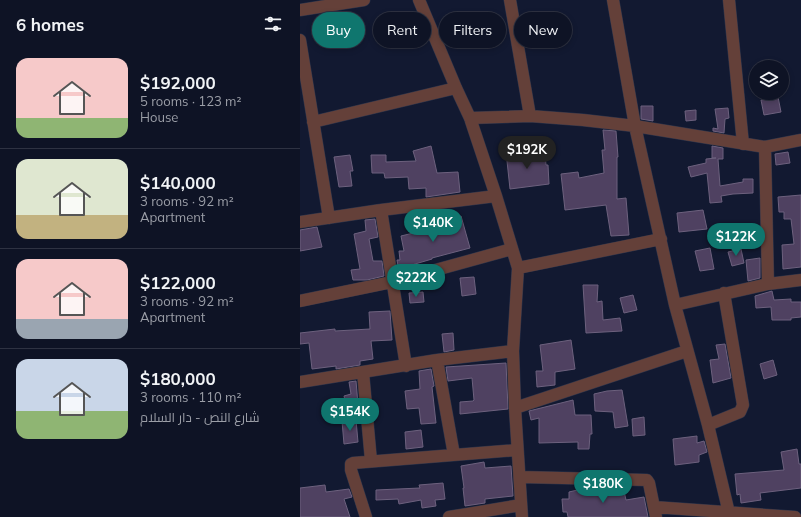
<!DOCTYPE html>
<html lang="en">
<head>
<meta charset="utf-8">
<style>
  body { margin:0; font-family:Mulish,Cairo,sans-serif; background:#171c2d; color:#f1f3f6; height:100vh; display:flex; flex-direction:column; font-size:15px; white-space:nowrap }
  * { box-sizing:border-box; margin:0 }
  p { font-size:13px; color:#9b9ea7 }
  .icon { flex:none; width:22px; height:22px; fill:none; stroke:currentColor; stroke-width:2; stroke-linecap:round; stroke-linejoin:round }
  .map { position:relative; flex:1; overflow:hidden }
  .panel { display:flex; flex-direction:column; background:#0e1325; width:300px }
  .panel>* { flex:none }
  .guide { position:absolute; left:12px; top:12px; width:380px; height:36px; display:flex; gap:8px }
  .fabs { position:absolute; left:449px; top:60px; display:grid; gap:8px }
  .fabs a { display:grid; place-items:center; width:40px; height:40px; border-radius:50%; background:#0e1325; box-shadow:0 2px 6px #0003,0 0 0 1px #2e3242; font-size:20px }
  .price { position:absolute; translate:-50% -34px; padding:0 9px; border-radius:14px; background:#0f766e; color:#fff; font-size:13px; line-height:26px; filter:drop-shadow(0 1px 2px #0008) }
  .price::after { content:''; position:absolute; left:50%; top:24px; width:12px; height:9px; margin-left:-6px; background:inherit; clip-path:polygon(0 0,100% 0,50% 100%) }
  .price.current { background:#222; color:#fff }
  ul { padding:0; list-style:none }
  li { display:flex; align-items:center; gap:12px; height:100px; padding:0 16px }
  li+li { border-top:1px solid #2e3242 }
  li span { display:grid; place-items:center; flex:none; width:112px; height:80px; border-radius:12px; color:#555 }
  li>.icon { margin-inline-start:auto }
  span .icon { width:48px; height:48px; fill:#fffc; stroke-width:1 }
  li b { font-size:17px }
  h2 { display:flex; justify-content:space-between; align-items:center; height:48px; padding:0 16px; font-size:17px }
  .pill { padding:0 14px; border-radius:18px; background:#0e1325; box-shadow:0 2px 6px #0003,0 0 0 1px #2e3242; font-size:14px; line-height:36px }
  .pill.current { background:#0f766e; color:#fff }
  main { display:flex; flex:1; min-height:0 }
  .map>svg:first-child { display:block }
</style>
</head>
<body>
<main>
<section class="panel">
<h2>6 homes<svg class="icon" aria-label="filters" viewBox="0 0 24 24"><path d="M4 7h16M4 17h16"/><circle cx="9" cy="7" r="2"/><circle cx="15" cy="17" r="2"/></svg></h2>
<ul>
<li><span style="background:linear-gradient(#f6c9c9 75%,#8fb573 0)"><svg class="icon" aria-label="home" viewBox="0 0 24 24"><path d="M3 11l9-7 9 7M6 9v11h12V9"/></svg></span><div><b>$192,000</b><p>5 rooms · 123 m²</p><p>House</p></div></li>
<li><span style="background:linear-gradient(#dfe7d0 70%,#c2b280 0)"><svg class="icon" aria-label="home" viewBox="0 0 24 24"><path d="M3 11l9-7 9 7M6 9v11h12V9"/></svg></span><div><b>$140,000</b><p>3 rooms · 92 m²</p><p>Apartment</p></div></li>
<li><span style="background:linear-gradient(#f6c9c9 75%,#9aa5b1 0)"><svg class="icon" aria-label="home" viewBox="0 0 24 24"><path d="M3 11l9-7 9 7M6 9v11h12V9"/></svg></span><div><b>$122,000</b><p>3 rooms · 92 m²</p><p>Apartment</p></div></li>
<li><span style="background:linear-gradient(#c9d6e8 65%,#8fb573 0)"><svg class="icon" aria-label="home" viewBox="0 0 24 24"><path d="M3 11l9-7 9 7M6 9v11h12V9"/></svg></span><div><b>$180,000</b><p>3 rooms · 110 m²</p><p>شارع النص - دار السلام</p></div></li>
</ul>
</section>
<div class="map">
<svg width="501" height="517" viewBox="0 0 501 517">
  <rect width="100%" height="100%" fill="#121931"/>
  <path fill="#4f4161" stroke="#6d617e" d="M478,97L481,112L464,115L461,100Z
    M341,106H353V121L341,119Z
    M428,108L429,118L425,119L424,133L413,131V128L418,129L415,109Z
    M396,110V120L386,121L385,111Z
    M303,130L316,131L318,157H317V199L326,198L329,235L311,236L306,205L265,210L261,174L278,172L279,178L304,173L302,150H305Z
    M131,146L137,173L158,172L160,192L126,197V188L109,189L108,177L85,178L84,173H72L71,155H86V162L116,161L113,151Z
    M412,146L423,148V159H418L420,186L443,182V179H453V193L433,194L421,196L422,202L410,203L407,173L391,177L388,167L406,163V159L416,158H412Z
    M221,150L222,157L245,154L246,165H248L249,184L210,189L207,161H210L209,151Z
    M488,152L490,163L476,165L475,154Z
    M50,155L53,171H50L52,186L39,187L34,157Z
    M501,195V267L483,269L482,245L494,244L491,219H484V212H479L478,197Z
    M403,210L407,229L379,232L377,213Z
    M161,216L170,248L132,258V259L105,267L106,270L99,272L97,260H100L99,251H104L101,236L138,227L137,223Z
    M75,219L78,237L69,239L73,261H82L84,276L67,280H53L51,270L60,269L54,234L66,231L65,220Z
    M17,227L22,247L0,251V230Z
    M410,248L414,269L400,271L395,251Z
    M441,249L444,263L432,266L428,252Z
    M460,258V278L448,281L446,260Z
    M174,277L176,294L162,296L160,278Z
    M283,285H298L297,302L302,301L303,320L320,318L322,331L286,333Z
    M472,291L474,300L491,299V302H501V317L491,318V320H472L471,307L456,308L455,296Z
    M123,292L124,302L110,303L109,293Z
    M333,295L337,310L324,313L320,298Z
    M90,311L92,340L71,341L73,359L60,361V365L36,369V366L12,369L9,343L0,344V333L35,329V331L70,329L69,312Z
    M153,333L154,350L144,352L142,334Z
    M271,340L275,369L255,372V385L237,387L236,371H243L240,345Z
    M425,344L431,378L413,383L410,360L419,359L416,345Z
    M473,360L477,375L464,379L460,364Z
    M206,363L208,409L160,414V402L173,401L174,400L172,378L148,381L146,367Z
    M131,369L134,386L132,387L136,423L121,424L119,408L107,409L105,391L120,389L119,371Z
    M56,381L59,416L49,417L44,396L51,394L49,382Z
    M322,390L328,426L315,428L313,412L295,411L294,394L307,391Z
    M273,400L275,415H291L292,434H290L289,449H278V442L239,443V418L231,420L229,411Z
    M344,417L345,435L333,436L332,419Z
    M56,420L58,442L44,444L42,421Z
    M121,430L123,447L106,449L105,432Z
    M397,436V443L404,441L407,452L399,455V462L375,465L373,439Z
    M497,449L499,464H501V488L460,493L461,500L441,503L440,494L437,495L435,474L484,470L481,452Z
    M184,462L185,468L211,466L213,496L185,499V503L165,506L163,488H164L161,466Z
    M143,483L145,499L135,500L136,506L122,508L121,500L99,504L98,499L76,500V490L120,488L119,485Z
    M25,485L26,492L49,489L52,497L44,499L50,517H0V488Z
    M294,486L306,487L308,495L324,491L326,500L344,497L348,517H268L267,512H263L262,499H269V492Z"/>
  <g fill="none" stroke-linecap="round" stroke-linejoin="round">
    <defs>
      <path id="minor" d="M119,0L156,88L170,118L196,196L218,268L213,351L215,408L222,517
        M210,0L230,116
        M313,0L335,126L375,305L408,425L429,513
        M429,0L443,144
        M0,10L64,0
        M0,40L29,218
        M170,118L230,116L283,120L335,126L465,147L501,140
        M13,122L156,88
        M465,147L468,284
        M81,210L106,366
        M0,222L81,210L196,196
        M218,268L361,239
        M0,301L92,282L212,249
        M375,305L468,284L501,280
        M137,360L154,455
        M63,372L71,461
        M0,382L137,360L213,351
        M215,408L387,351
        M408,425L440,412L443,405L424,293
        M220,477L347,480L349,483L356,517
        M354,507L495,517
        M66,517L51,470V464L53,463L217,450
        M149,517L221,505"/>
    </defs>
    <use href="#minor" stroke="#2d344b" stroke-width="13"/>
    <use href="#minor" stroke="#644039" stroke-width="12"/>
  </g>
</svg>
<div class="fabs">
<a><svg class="icon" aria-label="layers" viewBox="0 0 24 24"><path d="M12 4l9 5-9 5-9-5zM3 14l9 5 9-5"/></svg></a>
</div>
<b class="price current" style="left:227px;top:170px">$192K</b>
<b class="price" style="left:133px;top:243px">$140K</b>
<b class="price" style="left:436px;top:257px">$122K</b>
<b class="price" style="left:116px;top:298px">$222K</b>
<b class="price" style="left:50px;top:432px">$154K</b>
<b class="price" style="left:303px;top:504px">$180K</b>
<div class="guide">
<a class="pill current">Buy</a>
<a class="pill">Rent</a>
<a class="pill">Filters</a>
<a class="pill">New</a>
</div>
</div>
</main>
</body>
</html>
